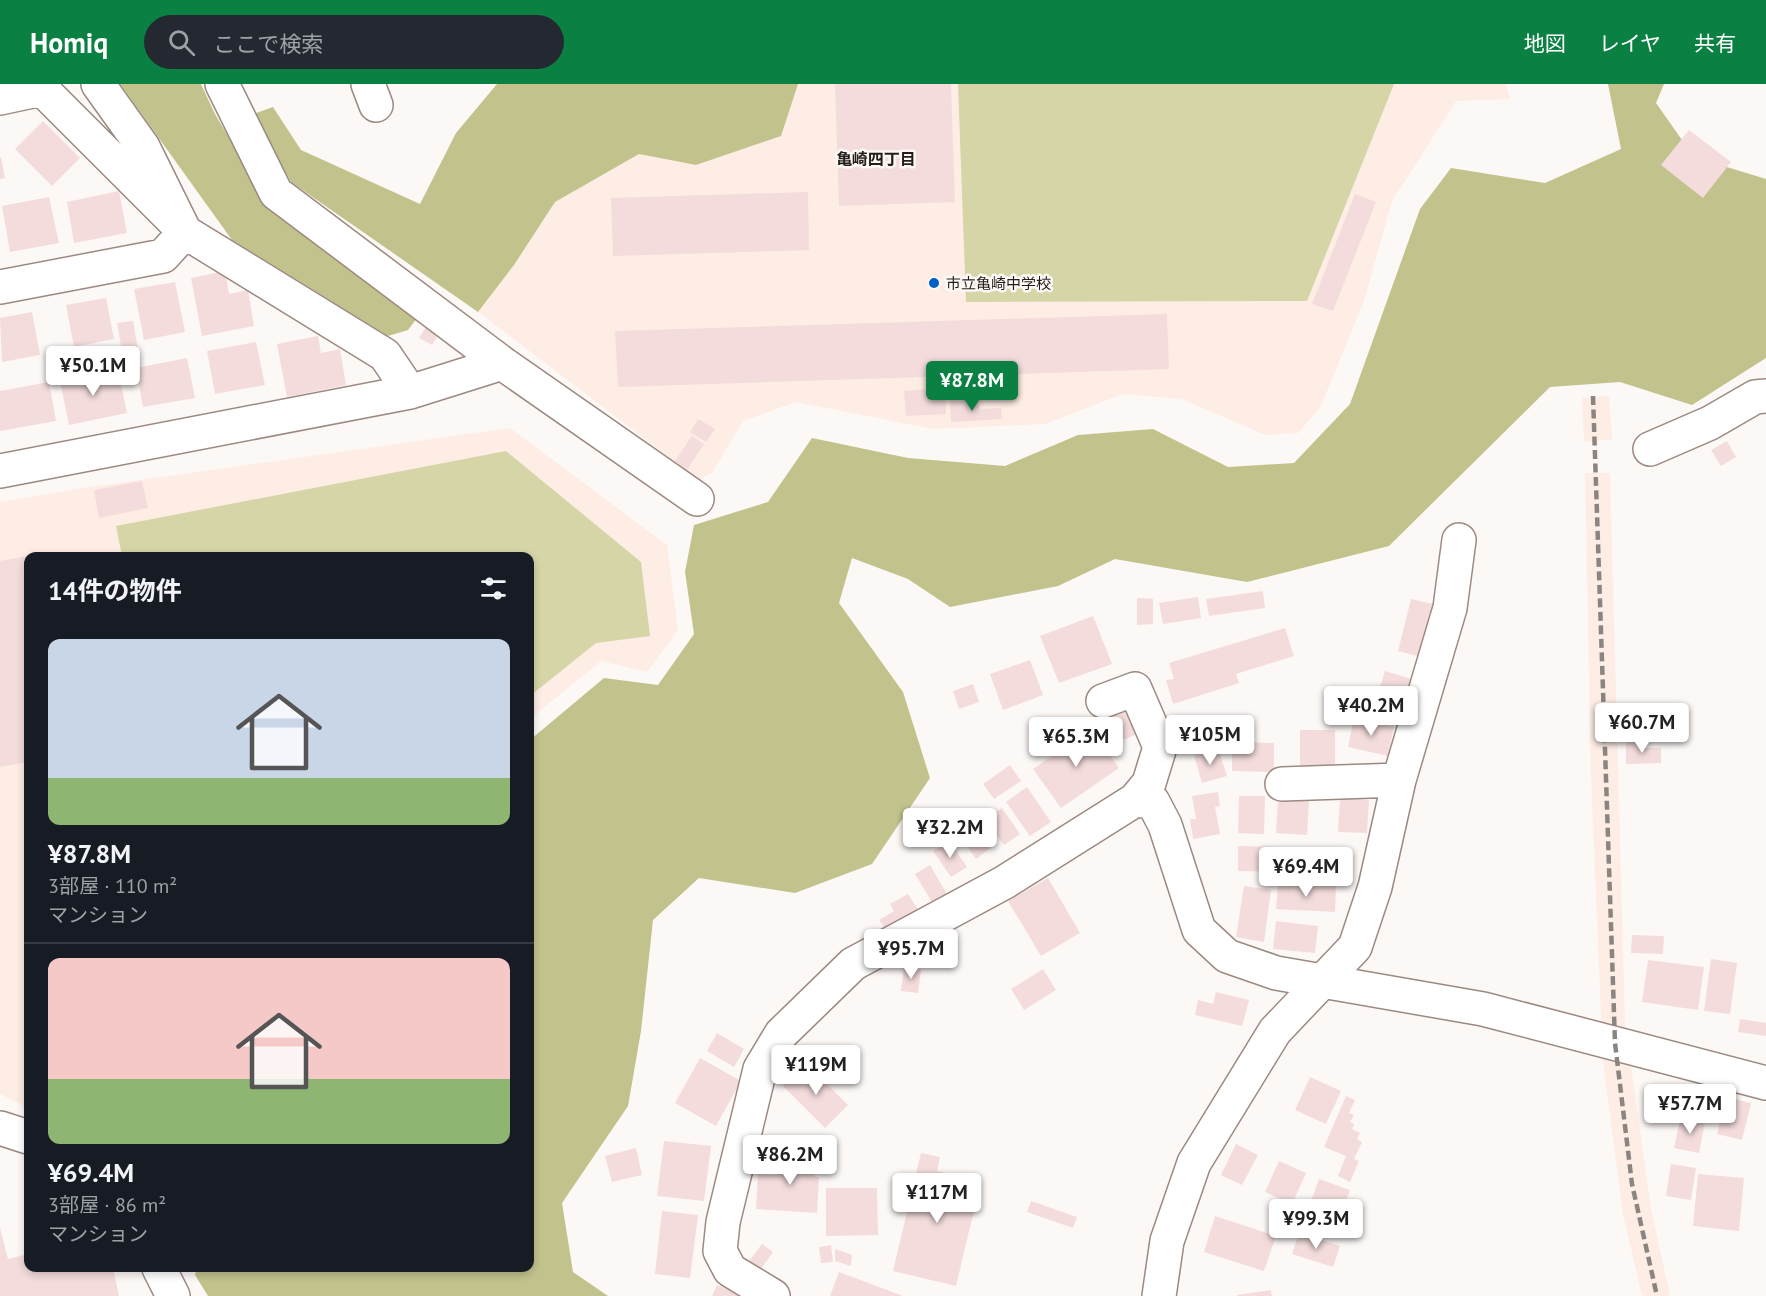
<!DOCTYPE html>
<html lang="ja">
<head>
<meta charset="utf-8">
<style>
  body { margin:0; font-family:"PT Sans","Noto Sans JP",sans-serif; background:#242831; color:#f1f3f6; height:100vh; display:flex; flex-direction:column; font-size:22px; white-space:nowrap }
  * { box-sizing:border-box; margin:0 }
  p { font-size:20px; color:#9ea1a6 }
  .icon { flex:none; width:33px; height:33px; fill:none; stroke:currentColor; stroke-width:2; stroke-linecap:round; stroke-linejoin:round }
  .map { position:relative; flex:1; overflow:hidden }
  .sheet { position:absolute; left:24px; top:468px; width:510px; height:720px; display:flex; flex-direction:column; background:#171b24; border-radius:12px; box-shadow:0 3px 9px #0003 }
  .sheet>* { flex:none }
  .price { position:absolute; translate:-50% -51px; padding:0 14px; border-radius:6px; background:#fff; color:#222; font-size:20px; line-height:39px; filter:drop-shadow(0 2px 3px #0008) }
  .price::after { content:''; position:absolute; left:50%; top:36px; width:18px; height:14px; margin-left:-9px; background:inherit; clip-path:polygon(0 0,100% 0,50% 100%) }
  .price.on { background:#0b8043; color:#fff }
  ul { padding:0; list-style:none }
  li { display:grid; align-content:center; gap:12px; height:318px; padding:0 24px }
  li+li { border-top:2px solid #363941 }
  li span { display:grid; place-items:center; height:186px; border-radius:12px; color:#555 }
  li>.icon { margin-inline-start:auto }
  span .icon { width:108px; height:108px; fill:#fffc; stroke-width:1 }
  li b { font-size:26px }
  h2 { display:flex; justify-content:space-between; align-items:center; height:72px; padding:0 24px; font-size:26px }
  header { display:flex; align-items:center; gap:36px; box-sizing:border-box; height:84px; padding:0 30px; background:#0b8043; color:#fff }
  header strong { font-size:28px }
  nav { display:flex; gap:33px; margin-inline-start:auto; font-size:21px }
  .search { width:420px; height:54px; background:#242831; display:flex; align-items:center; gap:15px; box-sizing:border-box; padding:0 21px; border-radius:33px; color:#9ea1a6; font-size:22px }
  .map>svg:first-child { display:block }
</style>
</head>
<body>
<header>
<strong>Homiq</strong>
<div class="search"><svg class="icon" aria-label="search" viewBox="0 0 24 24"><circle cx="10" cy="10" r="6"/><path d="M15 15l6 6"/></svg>ここで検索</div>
<nav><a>地図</a><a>レイヤ</a><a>共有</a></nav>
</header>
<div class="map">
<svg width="1766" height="1212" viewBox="0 0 1766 1212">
  <rect width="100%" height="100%" fill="#fcf8f6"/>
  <path fill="#feede4" d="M798,0H1506L1510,15L1456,17L1392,117L1364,217L1320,324L1298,349L1265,351L1182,315L1123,310L1045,340L933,345L796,318L743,337L712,389L699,396L478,228L514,181L555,118L639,70L696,81L780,52Z
    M1609,312L1612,355L1584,358L1582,314Z
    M510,344L667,461L678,546L647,588L601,577L530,635V472H28V1024L0,1010V418L76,405Z
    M1585,389H1610L1625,939L1651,1125L1670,1212H1642L1623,1130L1603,978L1591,691Z"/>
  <path fill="#d5d5a7" d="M958,0H1394L1307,217L966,218Z
    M506,367L641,478L650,552L596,559L530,612V472H122L116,442Z"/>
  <path fill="#c2c38c" d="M120,0H201L215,30L269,122L420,230L408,246L388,252L232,156Z
    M497,0H798L781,52L696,81L639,70L555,118L514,181L478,228L291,98L253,30L273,23L301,66L420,120L456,49Z
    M1608,0H1664L1656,19L1694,73L1766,95V274L1692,321L1620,298L1550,303L1389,462L1247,498L1115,475L1058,502L950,523L908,495L852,474L839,519L903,608L930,694L872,780L795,809L699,794L653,836L641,947L628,1022L562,1119L573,1188L608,1212H208L195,1191L197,1184H530V656L604,594L658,601L694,550L685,488L694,441L768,418L812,354L908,374L1005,382L1078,351L1153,345L1228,383L1294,379L1350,320L1420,125L1451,84L1545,99L1621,65Z"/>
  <path fill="#f4dcdc" d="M835,0H951L955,118L839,122Z
    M43,37L80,74L52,102L15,65Z
    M1689,46L1731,78L1703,114L1661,81Z
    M1,73L5,94L0,95V74Z
    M119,107L127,149L74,159L67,118Z
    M808,108L809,166L613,172L611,114Z
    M1355,110L1376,118L1333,227L1312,220Z
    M49,113L59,159L10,168L2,122Z
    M225,187L229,210L248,206L254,242L202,252L191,194Z
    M175,198L185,248L144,256L134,205Z
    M106,214L114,255L74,263L66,221Z
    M32,228L40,271L2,278L0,234Z
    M1167,230L1169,285L618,303L615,247Z
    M133,237L139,271L123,274L117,239Z
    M428,240L440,248L432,261L419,254Z
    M318,252L321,269L340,265L346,301L287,313L277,260Z
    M256,258L265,301L215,310L207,267Z
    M187,274L195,314L143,323L136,284Z
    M118,286L127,329L69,341L60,297Z
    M49,298L56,337L0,347V307Z
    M945,304L946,330L906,332L904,307Z
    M978,316L979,325L1001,324L1002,335L951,338L950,317Z
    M698,335L715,345L706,358L690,348Z
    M692,352L704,360L687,386L675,377Z
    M1727,357L1736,373L1721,382L1711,366Z
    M142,397L148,424L99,434L94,406Z
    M28,472V678L0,683V477Z
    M1263,507L1265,524L1209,532L1206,515Z
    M1198,513L1201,534L1163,540L1159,519Z
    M1137,514L1153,515V540L1137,541Z
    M1411,515L1438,521L1425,574L1398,567Z
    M1093,532L1112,580L1059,599L1040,552Z
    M1285,544L1294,572L1236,590L1239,599L1173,620L1166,596L1174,595L1169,579Z
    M1030,576L1043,611L1003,626L990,590Z
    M1385,587L1415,596L1405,632L1374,622Z
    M973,600L979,618L959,625L953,607Z
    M1130,621L1143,647L1124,656L1112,629Z
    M1354,634L1394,643L1388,672L1348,663Z
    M1091,645L1119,684L1061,724L1033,685Z
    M1300,646H1335V682H1300Z
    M1232,658L1274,659V688L1232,687Z
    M1626,658H1645V664H1661V679L1626,680Z
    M1218,664L1227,692L1202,699L1194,671Z
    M1010,681L1021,697L994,715L983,700Z
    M1027,703L1051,738L1030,752L1006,718Z
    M1218,708L1220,722L1215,723L1220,750L1193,755L1190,735H1196L1192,712Z
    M1239,712H1265L1264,750L1238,749Z
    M1278,714L1309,715L1307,751L1276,749Z
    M1340,714L1369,716L1367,749L1338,748Z
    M1002,724L1020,750L1004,761L985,735Z
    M969,727L993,762L976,775L951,739Z
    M949,757L967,783L951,793L933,767Z
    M1238,762L1282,763V788L1238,787Z
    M1293,763L1344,764V789L1292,787Z
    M930,781L948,812L933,820L915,790Z
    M1048,794L1080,849L1041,872L1008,817Z
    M1278,800L1336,802L1335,828L1276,825Z
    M1244,802L1271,806L1264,858L1236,853Z
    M908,810L919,827L886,846L879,836L894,827L890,820Z
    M1276,837L1318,842L1315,869L1273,865Z
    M1632,851L1664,852L1663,870L1631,869Z
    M1711,875L1737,879L1730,930L1704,927Z
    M1648,876L1704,883L1698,926L1642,918Z
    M904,883L921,886L918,909L901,907Z
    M1043,885L1056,906L1024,926L1011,905Z
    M1216,908L1249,916L1242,942L1195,931L1198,916L1213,920Z
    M1740,935L1766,939V952L1738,948Z
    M717,949L744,965L734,983L707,967Z
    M700,974L741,997L716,1042L675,1019Z
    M806,979L848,1021L825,1044L783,1002Z
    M1310,993L1341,1007L1326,1040L1295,1026Z
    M1346,1012L1355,1016L1349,1029L1354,1031L1350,1038L1354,1040L1352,1045L1360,1049L1357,1055L1362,1058L1354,1075L1359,1077L1350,1098L1338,1092L1346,1072L1324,1063Z
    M1726,1013L1751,1019L1742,1056L1717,1050Z
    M1681,1032L1705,1038L1699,1069L1674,1064Z
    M664,1057L711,1062L704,1117L657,1112Z
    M1236,1060L1258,1071L1242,1101L1221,1091Z
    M636,1064L642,1091L612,1098L605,1072Z
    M921,1069L940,1073L937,1087L981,1097L956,1202L893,1187Z
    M776,1072L815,1073V1093H819L817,1129L756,1125L758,1090L775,1091Z
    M1279,1077L1306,1089L1292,1120L1265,1108Z
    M1671,1080L1696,1084L1691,1116L1666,1112Z
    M1698,1090L1744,1094L1739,1147L1693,1142Z
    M1319,1095L1350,1106L1335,1147L1304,1136Z
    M826,1104H877L878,1151L826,1152Z
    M1031,1117L1077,1133L1073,1144L1027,1128Z
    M662,1127L698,1131L690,1194L655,1190Z
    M1215,1132L1276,1152L1264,1187L1204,1168Z
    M0,1144L8,1175L28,1170V1184H113L119,1212H0Z
    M1299,1149L1340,1162L1333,1183L1292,1170Z
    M762,1160L773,1168L760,1186L749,1177Z
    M831,1161L833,1178L821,1179L819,1163Z
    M835,1165L852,1171L851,1182L835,1177Z
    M839,1188L903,1212H830Z
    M717,1201L741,1212H712Z
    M1271,1206L1272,1212H1237V1211Z"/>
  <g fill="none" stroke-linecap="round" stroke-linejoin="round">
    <defs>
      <path id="street" d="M98,0L143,63L185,148L385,271L410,308
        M222,0L276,109L502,279
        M368,0L376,21
        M0,14L42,5
        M0,203L163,172L185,148L37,0
        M1650,365L1710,339L1755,313L1766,312
        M0,387L410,308L502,279L697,415
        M1103,617L1135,605L1160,663L1149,699L1135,716
        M1282,700L1399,696
        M0,1044L28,1053
        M159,1184L173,1212
        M773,1212L730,1186L720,1167L723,1138L760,985L781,950L853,880L1005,798L1135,716L1153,718L1165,741L1199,846L1227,872L1276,889L1483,925L1766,999
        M1159,1212L1167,1157L1194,1079L1275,947L1355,863L1375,803L1399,696L1450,524L1459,456"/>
    </defs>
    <use href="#street" stroke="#9c8980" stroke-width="36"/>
    <use href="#street" stroke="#fff" stroke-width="33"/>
    <path stroke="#8b8582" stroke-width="4.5" stroke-dasharray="9 4.5" stroke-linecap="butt" d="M1593,312L1615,959L1632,1100L1657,1212"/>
  </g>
  <circle fill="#015ec7" stroke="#fcf8f6" stroke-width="2" cx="934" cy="199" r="6"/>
  <g text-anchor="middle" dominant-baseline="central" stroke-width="5" stroke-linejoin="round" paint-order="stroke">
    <g font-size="15" fill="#241d19" stroke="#fcf8f6" text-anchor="start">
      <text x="946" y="199">市立亀崎中学校</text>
    </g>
    <g font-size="16" font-weight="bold" fill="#241d19" stroke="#fcf8f6">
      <text x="876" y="75">亀崎四丁目</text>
    </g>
  </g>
</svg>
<b class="price" style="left:93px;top:313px">¥50.1M</b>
<b class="price on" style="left:972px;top:328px">¥87.8M</b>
<b class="price" style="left:1371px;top:653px">¥40.2M</b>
<b class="price" style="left:1642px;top:670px">¥60.7M</b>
<b class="price" style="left:1210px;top:682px">¥105M</b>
<b class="price" style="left:1076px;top:684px">¥65.3M</b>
<b class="price" style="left:950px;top:775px">¥32.2M</b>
<b class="price" style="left:1306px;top:814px">¥69.4M</b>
<b class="price" style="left:911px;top:896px">¥95.7M</b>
<b class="price" style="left:816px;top:1012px">¥119M</b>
<b class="price" style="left:1690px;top:1051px">¥57.7M</b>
<b class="price" style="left:790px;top:1102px">¥86.2M</b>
<b class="price" style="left:937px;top:1140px">¥117M</b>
<b class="price" style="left:1316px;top:1166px">¥99.3M</b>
<section class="sheet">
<h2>14件の物件<svg class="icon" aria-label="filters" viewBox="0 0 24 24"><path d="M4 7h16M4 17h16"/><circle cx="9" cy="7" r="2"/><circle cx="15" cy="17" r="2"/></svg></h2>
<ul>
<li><span style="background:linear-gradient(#c9d6e8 75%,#8fb573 0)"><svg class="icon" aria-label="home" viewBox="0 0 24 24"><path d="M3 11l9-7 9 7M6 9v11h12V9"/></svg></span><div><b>¥87.8M</b><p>3部屋 · 110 m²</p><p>マンション</p></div></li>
<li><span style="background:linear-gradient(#f6c9c9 65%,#8fb573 0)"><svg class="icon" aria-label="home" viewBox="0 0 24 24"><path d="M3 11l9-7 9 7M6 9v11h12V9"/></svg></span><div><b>¥69.4M</b><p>3部屋 · 86 m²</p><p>マンション</p></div></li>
</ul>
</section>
</div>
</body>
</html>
